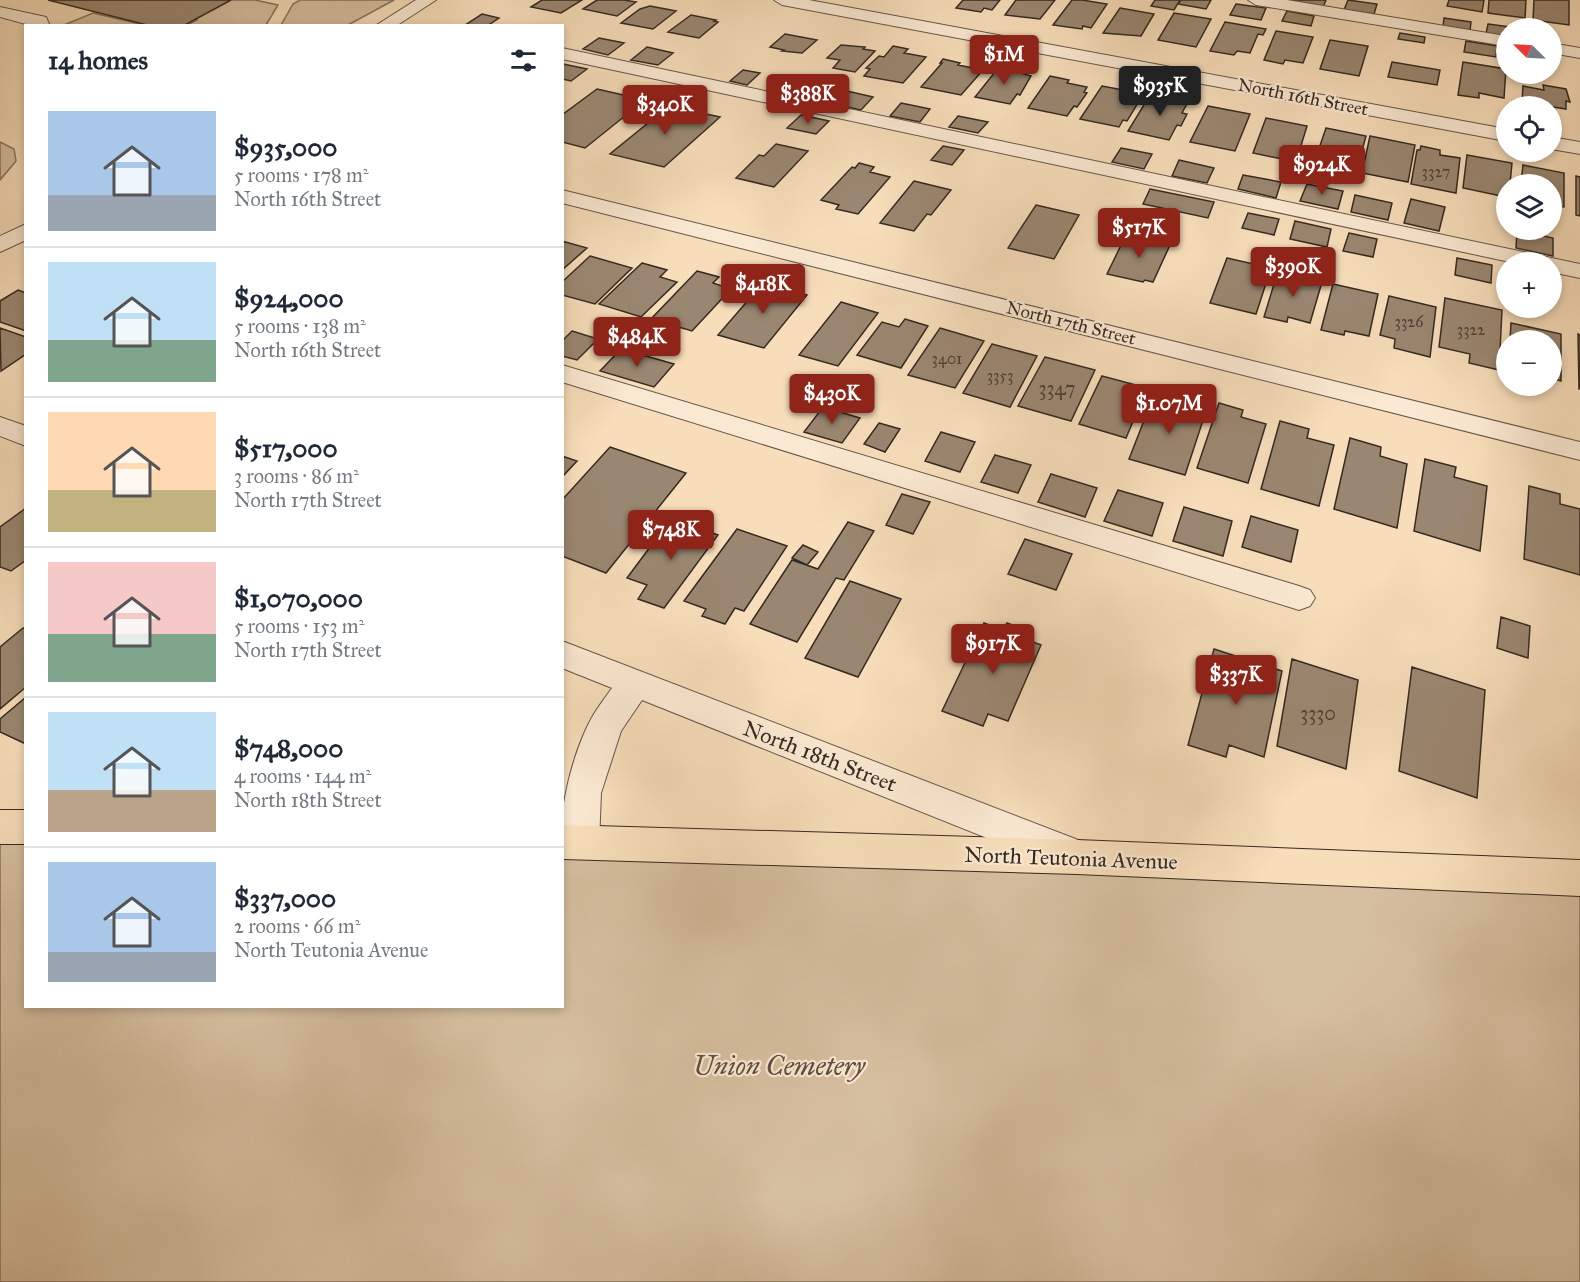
<!DOCTYPE html>
<html lang="en">
<head>
<meta charset="utf-8">
<style>
  body { margin:0; font-family:"IM FELL Great Primer",serif; background:#f2f2f3; color:#1f2937; height:100vh; display:flex; flex-direction:column; font-size:22px; white-space:nowrap }
  * { box-sizing:border-box; margin:0 }
  p { font-size:20px; color:#747a83 }
  .icon { flex:none; width:33px; height:33px; fill:none; stroke:currentColor; stroke-width:2; stroke-linecap:round; stroke-linejoin:round }
  .map { position:relative; flex:1; overflow:hidden }
  .details { position:absolute; left:24px; top:24px; width:540px; height:984px; display:flex; flex-direction:column; background:#fff; border-radius:0px; box-shadow:0 3px 9px #0003 }
  .details>* { flex:none }
  .needle { width:39px; rotate:294deg }
  .tools { position:absolute; left:1496px; top:18px; display:grid; gap:12px }
  .tools a { display:grid; place-items:center; width:66px; height:66px; border-radius:50%; background:#fff; box-shadow:0 3px 9px #0003; font-size:30px }
  .price { position:absolute; translate:-50% -51px; padding:0 14px; border-radius:6px; background:#8f2418; color:#fff; font-size:20px; line-height:39px; filter:drop-shadow(0 2px 3px #0008) }
  .price::after { content:''; position:absolute; left:50%; top:36px; width:18px; height:14px; margin-left:-9px; background:inherit; clip-path:polygon(0 0,100% 0,50% 100%) }
  .price.current { background:#222; color:#fff }
  ul { padding:0; list-style:none }
  li { display:flex; align-items:center; gap:18px; height:150px; padding:0 24px }
  li+li { border-top:2px solid #e0e1e3 }
  li span { display:grid; place-items:center; flex:none; width:168px; height:120px; border-radius:0px; color:#555 }
  li>.icon { margin-inline-start:auto }
  span .icon { width:72px; height:72px; fill:#fffc; stroke-width:1 }
  li b { font-size:26px }
  h2 { display:flex; justify-content:space-between; align-items:center; height:72px; padding:0 24px; font-size:26px }
  .map>svg:first-child { display:block }
</style>
</head>
<body>
<div class="map">
<svg width="1580" height="1282" viewBox="0 0 1580 1282">
  <rect width="100%" height="100%" fill="#f7ddba"/>
  <filter id="stains"><feTurbulence type="fractalNoise" baseFrequency=".00333" numOctaves="4"/><feColorMatrix values="0 0 0 0 .2 0 0 0 0 .09 0 0 0 0 .02 0 0 0 .5 -.17"/></filter>
  <radialGradient id="worn" r=".72"><stop offset=".6" stop-color="#630" stop-opacity="0"/><stop offset="1" stop-color="#630" stop-opacity=".3"/></radialGradient>
  <path fill="#d6bfa0" stroke="#867460" stroke-width="1.5" d="M230,0H255L278,5L266,25L185,26L197,20L193,18Z
    M300,0H394L348,25H281L293,4Z
    M93,13L144,25H64Z
    M0,142L14,149L16,161L0,180Z
    M0,827H25L26,1006H562L563,842L1580,878V1282H0Z"/>
  <path fill="#9a8771" stroke="#352a21" stroke-width="1.5" d="M48,0H231L183,26H151Z
    M542,0H582L561,13L531,7Z
    M597,0H624L636,2L617,16L583,9Z
    M963,0H1000L992,10L984,8L981,12L956,8Z
    M1016,0H1055L1040,19L1005,15Z
    M1072,0H1082L1107,4L1091,28L1083,26L1082,29L1053,25Z
    M1155,0H1180L1174,10L1151,6Z
    M1181,0H1211L1206,9L1178,4Z
    M1288,0H1326L1323,7Z
    M1348,0L1377,4L1374,14L1344,10Z
    M1449,0H1484L1482,12L1447,6Z
    M1489,0H1526L1525,18L1488,13Z
    M1534,0H1569V25L1533,20Z
    M1236,4L1266,8L1261,20L1230,15Z
    M650,6L676,11L653,29L621,23L640,9Z
    M1120,8L1154,14L1141,36L1103,33Z
    M1287,11L1314,16L1311,26L1282,21Z
    M1174,13L1211,19L1196,47L1158,40Z
    M482,14L499,18L487,26L465,25Z
    M691,15L716,20L714,21L718,22L699,38L668,32Z
    M1444,18L1471,22L1470,31L1443,27Z
    M1225,22L1266,29L1263,35L1258,34L1250,53L1237,51L1234,55L1210,51Z
    M1488,24L1518,28H1506V37L1486,34Z
    M1276,31L1313,37L1303,63L1285,60L1283,64L1264,60Z
    M1400,33L1425,37L1424,43L1398,39Z
    M785,34L817,40L802,53L782,51L784,50L770,47Z
    M599,38L624,43L608,55L583,49Z
    M1330,40L1368,46L1359,76L1320,69Z
    M1466,41L1497,46L1496,57L1464,52Z
    M841,45L865,47L863,49L875,51L855,72L833,68L840,60L827,58Z
    M893,46L908,49L904,53L926,57L903,83L864,76L870,69L866,68L879,56L884,57Z
    M647,47L673,53L658,65L631,60Z
    M943,59L960,63L958,65L983,70L961,95L921,87L942,63H940Z
    M1392,62L1440,70L1437,85L1388,77Z
    M1463,62L1506,69L1504,98L1479,93V98L1458,95Z
    M562,64H563L587,69L571,81L562,79Z
    M999,67L1031,76L1020,95L1017,94L1010,104L975,97Z
    M743,70L760,73L747,85L730,81Z
    M1050,76L1069,80L1067,83L1087,87L1084,92L1087,93L1077,107L1074,106L1067,116L1028,108Z
    M795,79L825,85L812,98L781,92Z
    M1543,85L1566,89L1570,102L1566,101V109L1522,102L1523,86L1544,90Z
    M1102,86L1123,90L1121,93L1138,97L1135,102L1138,103L1127,121L1123,120L1119,127L1080,119Z
    M597,89L645,100L585,148L562,142V115Z
    M847,91L873,97L861,110L834,104Z
    M1150,95L1188,102L1182,113L1187,114L1181,126L1177,125L1169,140L1128,131Z
    M901,103L930,109L920,122L890,116Z
    M669,106L720,117L664,167L610,154Z
    M1208,106L1250,114L1235,151L1190,142Z
    M801,115L829,121L816,134L787,128Z
    M958,116L988,122L978,133L949,127Z
    M1266,118L1307,126L1296,162L1253,153Z
    M1326,128L1366,136L1356,172L1314,163Z
    M1370,136L1415,145L1408,182L1362,173Z
    M776,144L808,151L774,187L736,178L759,155L764,156Z
    M943,146L964,150L952,165L931,160Z
    M1421,146L1440,150V155L1460,158L1456,193L1411,184L1417,150H1420Z
    M1121,148L1152,154L1144,169L1112,162Z
    M1467,155L1512,163L1510,184H1506V197L1463,188Z
    M1179,160L1214,168L1207,183L1172,176Z
    M859,163L874,167L870,172L890,177L858,214L836,209L839,205L821,200L852,167L855,168Z
    M1523,165L1564,173V207L1551,205V184H1521Z
    M1243,175L1281,182L1276,198L1238,189Z
    M1576,176L1580,177V216L1576,215Z
    M914,181L951,190L931,215L927,214L914,231L880,223Z
    M1307,184L1343,191L1338,209L1300,201Z
    M1150,189L1214,202L1208,218L1143,204Z
    M1355,195L1392,203L1388,220L1351,212Z
    M1411,199L1445,207L1439,231L1404,223Z
    M1036,205L1079,215L1054,259L1008,248Z
    M1248,213L1279,219L1274,235L1242,228Z
    M1295,221L1331,229L1327,247L1290,239Z
    M1517,230L1553,238V256L1516,248Z
    M1349,233L1377,239L1373,257L1343,251Z
    M1126,235L1170,245L1153,282L1145,280L1143,282L1107,274Z
    M562,241L587,248L562,270Z
    M590,256L632,268L595,304L562,295V282Z
    M1227,258L1271,268L1256,314L1210,303Z
    M1457,258L1492,265L1491,283L1455,275Z
    M642,263L667,270L660,277L677,282L641,317L599,304Z
    M697,271L719,277L713,283L731,289L692,331L651,319Z
    M1278,271L1322,282L1310,323L1288,317L1287,322L1264,317Z
    M1551,276L1558,277L1557,297L1551,296Z
    M763,283L807,295L764,348L718,335Z
    M1333,284L1378,294L1369,336L1345,331L1344,335L1321,330Z
    M18,290L26,293V331L0,322V301Z
    M1389,296L1436,307L1430,357L1394,348L1395,339L1380,335Z
    M1445,298L1502,310L1499,370L1469,363L1470,354L1439,347Z
    M841,302L878,313L838,366L799,355Z
    M905,319L928,326L901,368L857,355L882,322L899,327Z
    M1511,323L1561,334V381L1551,378V340H1510Z
    M0,328L26,337V354L1,371Z
    M940,328L984,341L955,388L908,375Z
    M572,331L598,339L577,360L562,356V341Z
    M1578,334L1580,335V389H1579Z
    M992,344L1037,356L1010,407L963,393Z
    M621,349L674,364L654,387L600,371Z
    M1045,357L1095,370L1071,421L1018,406Z
    M1102,376L1147,388L1126,438L1079,424Z
    M1154,395L1207,408L1185,475L1129,459Z
    M1219,403L1243,410L1241,417L1266,424L1248,483L1197,468Z
    M823,407L860,418L842,443L804,432Z
    M1280,421L1309,429L1307,438L1334,445L1319,506L1261,489Z
    M879,423L900,429L885,452L864,444Z
    M941,432L975,442L960,472L925,461Z
    M1350,438L1381,447L1380,456L1407,464L1397,528L1334,509Z
    M610,447L686,473L606,573L562,556V500Z
    M995,455L1031,465L1018,493L981,482Z
    M562,456L577,461L562,477Z
    M1425,459L1456,467L1454,477L1487,486L1480,551L1414,531Z
    M1051,474L1097,488L1085,517L1038,502Z
    M1529,486L1560,494V504L1580,509V575L1524,559Z
    M1118,490L1163,503L1152,536L1104,521Z
    M902,494L930,502L913,534L886,525Z
    M1184,507L1232,521L1223,556L1173,541Z
    M26,508V560L11,571L0,567V527Z
    M1251,516L1298,530L1291,562L1242,547Z
    M671,519L718,535L664,608L638,599L647,585L627,578Z
    M848,522L874,531L844,580L836,578L797,642L750,624L792,560L818,569Z
    M737,529L787,546L744,611L735,608L725,624L702,616L706,609L684,601Z
    M1025,539L1072,554L1056,590L1008,574Z
    M803,545L818,552L807,565L792,558Z
    M850,581L901,599L858,677L805,658Z
    M1501,617L1530,626L1528,658L1497,648Z
    M984,623L1003,630L1007,623L1026,630L1022,638L1041,645L1008,721L988,714L983,726L942,711Z
    M23,628L26,629V687L0,709V647Z
    M1214,649L1282,671L1264,757L1229,745L1226,757L1188,745Z
    M1292,659L1358,680L1346,769L1277,746Z
    M1412,667L1485,690L1477,798L1399,771Z
    M26,697V744L0,732V719Z"/>
  <g fill="none" stroke-linecap="round" stroke-linejoin="round">
    <defs>
      <path id="minor" d="M416,0H436L396,26H375Z
        M774,0H809L1506,129V141L782,5Z
        M1248,0H1287L1506,36V46L1256,5Z
        M0,7L46,17L50,26H33L0,17Z
        M1551,43L1580,48V58L1551,53Z
        M562,48L1580,264V278L1551,272V262H1510L562,59Z
        M1551,137L1580,142V154L1551,149Z
        M562,190L1580,442V460L562,203Z
        M26,224V240L0,252V236Z
        M562,365L1299,586L1310,590L1315,598L1310,606L1299,610L562,382Z
        M0,417L26,426V446L0,436Z
        M562,641L1086,843L1091,855L1086,867L1072,872L642,700L621,731L601,793L599,842L593,854L580,859L567,854C552,822 575,749 591,719C597,708 605,698 612,688L562,668Z"/>
      <path id="major" d="M0,810H26V844H0Z
        M562,825L1077,840L1580,860V896L1077,874L562,859Z"/>
    </defs>
    <use href="#minor" stroke="#665747" stroke-width="2"/>
    <use href="#major" stroke="#352a21" stroke-width="2"/>
    <use href="#minor" fill="#fae9d2" fill-rule="evenodd"/>
    <use href="#major" fill="#f7ddba" fill-rule="evenodd"/>
  </g>
  <g text-anchor="middle" dominant-baseline="central" stroke-width="4.5" stroke-linejoin="round" paint-order="stroke">
    <g font-size="16" fill="#4e4135">
      <text x="1436" y="171">3327</text>
      <text x="1409" y="321">3326</text>
      <text x="1471" y="329">3322</text>
      <text x="947" y="358">3401</text>
      <text x="1000" y="375">3353</text>
    </g>
    <g font-size="18" fill="#352a21" stroke="#fae9d2">
      <text transform="translate(1303 97) rotate(11)">North 16th Street</text>
      <text transform="translate(1071 323) rotate(14)">North 17th Street</text>
    </g>
    <g font-size="20" fill="#4e4135">
      <text x="1057" y="388">3347</text>
      <text x="1318" y="713">3330</text>
    </g>
    <g font-size="22" fill="#352a21" stroke="#fae9d2">
      <text transform="translate(820 756) rotate(21)">North 18th Street</text>
      <text transform="translate(1071 858) rotate(2)">North Teutonia Avenue</text>
    </g>
    <g font-size="27" font-style="italic" fill="#5d4f41" stroke="#fae9d2">
      <text x="779" y="1065">Union Cemetery</text>
    </g>
  </g>
  <rect width="100%" height="100%" filter="url(#stains)"/>
  <rect width="100%" height="100%" fill="url(#worn)"/>
</svg>
<div class="tools">
<a><svg class="needle" viewBox="-14 -14 28 28"><path d="M0-13l5 13h-10z" fill="#e53935"/><path d="M0 13l5-13h-10z" fill="#747a83"/></svg></a>
<a><svg class="icon" aria-label="locate" viewBox="0 0 24 24"><circle cx="12" cy="12" r="6"/><path d="M12 2v4M12 18v4M2 12h4M18 12h4"/></svg></a>
<a><svg class="icon" aria-label="layers" viewBox="0 0 24 24"><path d="M12 4l9 5-9 5-9-5zM3 14l9 5 9-5"/></svg></a>
<a>+</a>
<a>−</a>
</div>
<b class="price" style="left:1004px;top:86px">$1M</b>
<b class="price current" style="left:1160px;top:117px">$935K</b>
<b class="price" style="left:808px;top:125px">$388K</b>
<b class="price" style="left:665px;top:136px">$340K</b>
<b class="price" style="left:1322px;top:196px">$924K</b>
<b class="price" style="left:1139px;top:259px">$517K</b>
<b class="price" style="left:1293px;top:298px">$390K</b>
<b class="price" style="left:763px;top:315px">$418K</b>
<b class="price" style="left:637px;top:368px">$484K</b>
<b class="price" style="left:832px;top:425px">$430K</b>
<b class="price" style="left:1169px;top:435px">$1.07M</b>
<b class="price" style="left:671px;top:561px">$748K</b>
<b class="price" style="left:993px;top:675px">$917K</b>
<b class="price" style="left:1236px;top:706px">$337K</b>
<section class="details">
<h2>14 homes<svg class="icon" aria-label="filters" viewBox="0 0 24 24"><path d="M4 7h16M4 17h16"/><circle cx="9" cy="7" r="2"/><circle cx="15" cy="17" r="2"/></svg></h2>
<ul>
<li><span style="background:linear-gradient(#a9c7e8 70%,#9aa5b1 0)"><svg class="icon" aria-label="home" viewBox="0 0 24 24"><path d="M3 11l9-7 9 7M6 9v11h12V9"/></svg></span><div><b>$935,000</b><p>5 rooms · 178 m²</p><p>North 16th Street</p></div></li>
<li><span style="background:linear-gradient(#bfe0f5 65%,#7fa58c 0)"><svg class="icon" aria-label="home" viewBox="0 0 24 24"><path d="M3 11l9-7 9 7M6 9v11h12V9"/></svg></span><div><b>$924,000</b><p>5 rooms · 138 m²</p><p>North 16th Street</p></div></li>
<li><span style="background:linear-gradient(#ffd9b3 65%,#c2b280 0)"><svg class="icon" aria-label="home" viewBox="0 0 24 24"><path d="M3 11l9-7 9 7M6 9v11h12V9"/></svg></span><div><b>$517,000</b><p>3 rooms · 86 m²</p><p>North 17th Street</p></div></li>
<li><span style="background:linear-gradient(#f6c9c9 60%,#7fa58c 0)"><svg class="icon" aria-label="home" viewBox="0 0 24 24"><path d="M3 11l9-7 9 7M6 9v11h12V9"/></svg></span><div><b>$1,070,000</b><p>5 rooms · 153 m²</p><p>North 17th Street</p></div></li>
<li><span style="background:linear-gradient(#bfe0f5 65%,#b9a48a 0)"><svg class="icon" aria-label="home" viewBox="0 0 24 24"><path d="M3 11l9-7 9 7M6 9v11h12V9"/></svg></span><div><b>$748,000</b><p>4 rooms · 144 m²</p><p>North 18th Street</p></div></li>
<li><span style="background:linear-gradient(#a9c7e8 75%,#9aa5b1 0)"><svg class="icon" aria-label="home" viewBox="0 0 24 24"><path d="M3 11l9-7 9 7M6 9v11h12V9"/></svg></span><div><b>$337,000</b><p>2 rooms · 66 m²</p><p>North Teutonia Avenue</p></div></li>
</ul>
</section>
</div>
</body>
</html>
